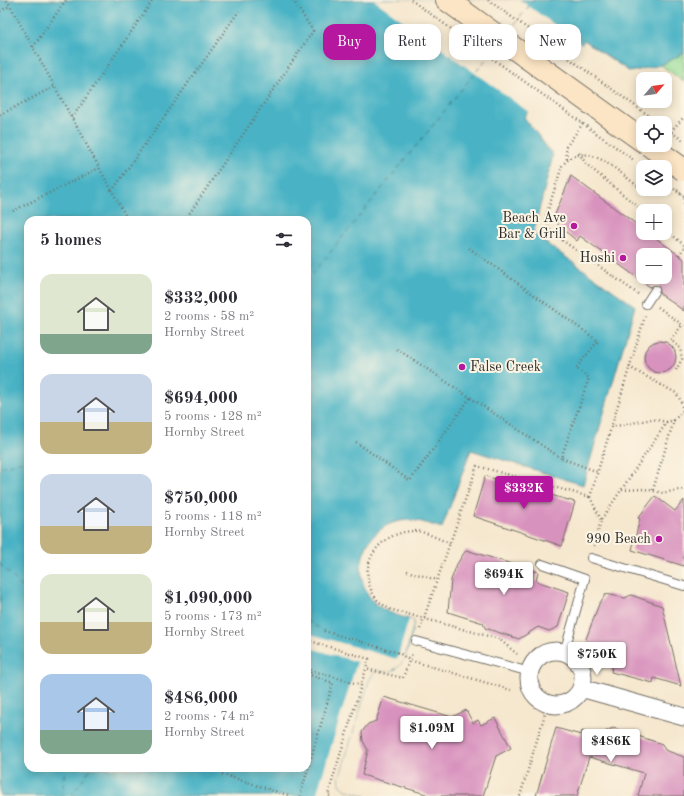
<!DOCTYPE html>
<html lang="en">
<head>
<meta charset="utf-8">
<style>
  body { margin:0; font-family:"Old Standard TT",serif; background:#f7f7f7; color:#2b2b33; height:100vh; display:flex; flex-direction:column; font-size:15px; white-space:nowrap }
  * { box-sizing:border-box; margin:0 }
  p { font-size:13px; color:#7c7c81 }
  .icon { flex:none; width:22px; height:22px; fill:none; stroke:currentColor; stroke-width:2; stroke-linecap:round; stroke-linejoin:round }
  .map { position:relative; flex:1; overflow:hidden }
  .panel { position:absolute; left:24px; top:216px; width:287px; height:556px; display:flex; flex-direction:column; background:#fff; border-radius:12px; box-shadow:0 2px 10px #0003 }
  .panel>* { flex:none }
  .hud { position:absolute; left:323px; top:24px; width:301px; height:36px; display:flex; gap:8px }
  .needle { width:26px; rotate:62deg }
  .tools { position:absolute; left:636px; top:72px; display:grid; gap:8px }
  .tools a { display:grid; place-items:center; width:36px; height:36px; border-radius:8px; background:#fff; box-shadow:0 2px 10px #0003; font-size:20px }
  .price { position:absolute; translate:-50% -34px; padding:0 9px; border-radius:4px; background:#fff; color:#222; font-size:13px; line-height:26px; filter:drop-shadow(0 1px 2px #0008) }
  .price::after { content:''; position:absolute; left:50%; top:24px; width:12px; height:9px; margin-left:-6px; background:inherit; clip-path:polygon(0 0,100% 0,50% 100%) }
  .price.on { background:#b5179e; color:#fff }
  ul { padding:0; list-style:none }
  li { display:flex; align-items:center; gap:12px; height:100px; padding:0 16px }
  li span { display:grid; place-items:center; flex:none; width:112px; height:80px; border-radius:12px; color:#555 }
  li>.icon { margin-inline-start:auto }
  span .icon { width:48px; height:48px; fill:#fffc; stroke-width:1 }
  li b { font-size:17px }
  h2 { display:flex; justify-content:space-between; align-items:center; height:48px; padding:0 16px; font-size:17px }
  .pill { padding:0 14px; border-radius:12px; background:#fff; box-shadow:0 2px 10px #0003; font-size:14px; line-height:36px }
  .pill.on { background:#b5179e; color:#fff }
  .map>svg:first-child { display:block }
</style>
</head>
<body>
<div class="map">
<svg width="684" height="796" viewBox="0 0 684 796">
  <rect width="100%" height="100%" fill="#fcf5e5"/>
  <filter id="ink" filterUnits="userSpaceOnUse"><feTurbulence type="fractalNoise" baseFrequency=".025" numOctaves="2"/><feDisplacementMap in="SourceGraphic" scale="8" xChannelSelector="R" yChannelSelector="G"/><feConvolveMatrix kernelMatrix="1 2 1 2 8 2 1 2 1" color-interpolation-filters="sRGB"/></filter>
  <filter id="wash" filterUnits="userSpaceOnUse"><feTurbulence type="fractalNoise" baseFrequency=".012" numOctaves="4" result="noise"/><feDisplacementMap in="SourceGraphic" scale="16" xChannelSelector="R" yChannelSelector="G"/><feGaussianBlur stdDeviation="0.9" result="paint"/><feColorMatrix in="noise" values="0 0 0 0 0 0 0 0 0 0 0 0 0 0 0 0 0 1.4 0 .05"/><feComposite in="paint" operator="in"/></filter>
  <g filter="url(#wash)">
    <rect width="100%" height="100%" fill="#f6e8cf"/>
    <path fill="#93db95" stroke="#5f8360" d="M684,53V82L661,65Z"/>
    <path fill="#48b3c5" stroke="#3a6f78" fill-rule="evenodd" d="M0,0H684V53L661,65L630,72L584,40L524,117L553,155L533,234L635,306L583,485L471,450L442,528C428,524 415,518 400,521C361,528 348,580 377,605C388,614 402,616 414,621C411,635 407,670 389,671C385,672 380,670 376,670L369,680L339,778L340,785L346,790L366,796H0ZM28,220H307V768H28Z"/>
    <path fill="#f6e8cf" d="M374,0H520L583,45L530,113Z
      M409,619L414,621L404,660L398,667L389,672L376,670L369,680L339,778L340,785L346,790L366,796H316L357,662L307,647V633L397,659Z"/>
    <g fill="none" stroke-linecap="round" stroke-linejoin="round">
      <path stroke="#355b61" stroke-width="1" stroke-dasharray="5 4" stroke-linecap="butt" d="M509,31L534,0
        M307,281L496,47
        M0,467L28,460
        M0,564L28,593
        M307,621L324,631
        M62,796L65,768
        M71,796L91,768"/>
    </g>
    <g id="blocks">
      <path fill="#d892be" fill-rule="evenodd" d="M571,176L643,229V233H649L684,259V311L659,293L660,290L658,286L655,285L650,287L580,236L577,241L559,226L554,217ZM643,255H665V277H643Z
        M644 357a16 16 0 1 1 32 0a16 16 0 1 1-32 0Z
        M485,476L575,502L562,546L473,516Z
        M655,496L675,511L684,500V566L632,550L640,519L638,518Z
        M466,550L538,572L536,581L569,592L558,627L549,631L538,627L519,639L485,628L483,623L448,612L451,580L457,564Z
        M606,594L625,598L631,595L662,606L681,686L654,678L653,683L611,672L613,663L596,658L586,639L599,604Z
        M384,697L452,717L466,710L473,723L478,720L481,725L495,718L511,748L496,756L483,796H428L426,794L362,775L368,750L363,741L362,732L368,724L376,721Z
        M556,728L581,735L582,731L605,738L607,730L614,728L662,744L665,750L684,757V796H638L644,773L589,757L577,796H536Z"/>
    </g>
  </g>
  <g filter="url(#ink)">
    <use href="#blocks" fill-opacity="0" stroke="#726d64" stroke-width="1"/>
    <g fill="none" stroke-linecap="round" stroke-linejoin="round">
      <defs>
        <path id="lane" d="M646,304L655,290
          M591,558L684,586
          M542,564L585,579L564,653
          M416,641L530,672"/>
        <path id="street" d="M529 678a27 27 0 1 1 54 0a27 27 0 1 1-54 0Z
          M581,688L684,717"/>
        <path id="secondary" d="M447,0L643,141"/>
      </defs>
      <use href="#lane" stroke="#726d64" stroke-width="10"/>
      <use href="#street" stroke="#726d64" stroke-width="19"/>
      <use href="#secondary" stroke="#726d64" stroke-width="24"/>
      <path stroke="#726d64" stroke-width="2.5" stroke-dasharray="1 3" stroke-linecap="butt" d="M7,0L128,220
        M488,0L659,123
        M0,11L10,6
        M33,47L66,0
        M0,115L55,86
        M72,118L153,0
        M668,134L684,117
        M579,153L586,164L643,211
        M567,159L566,147L584,122
        M646,189H658
        M677,190L684,196V226
        M112,191L239,11
        M13,211L99,168
        M185,220L313,31L293,0
        M665,229L684,245
        M469,248L598,341L576,368L589,378L561,458L598,472
        M679,255L684,248
        M638,294L552,233L547,225L546,216L562,166C585,136 618,172 639,187L643,188
        M658,307L684,326
        M397,349L561,458
        M629,367L676,393L681,401L683,411
        M676,370L682,359L680,348L671,340L682,325
        M611,427L652,419L667,422
        M356,442L410,481L470,398
        M622,490L645,489L663,493L684,489
        M653,490L674,420
        M590,497L645,316
        M590,497L601,520
        M450,543C440,540 425,531 415,531C380,531 354,565 375,597C378,602 385,606 389,609L499,639L517,654
        M594,546L601,520L667,422L674,420L683,411L684,412
        M407,571L437,580
        M420,629L477,466L590,497
        M324,631L399,653L409,660L511,690
        M307,640L369,659L366,669
        M307,669L361,685
        M222,774L290,796
        M300,796L333,683L310,675L311,670
        M330,796L328,795L366,669L403,678L412,653
        M520,796L548,704"/>
      <use href="#lane" stroke="#fff" stroke-width="8"/>
      <use href="#street" stroke="#fff" stroke-width="17"/>
      <use href="#secondary" stroke="#fce5c4" stroke-width="22"/>
      <defs>
        <path id="secondary-bridge" d="M649,145L684,170"/>
      </defs>
      <use href="#secondary-bridge" stroke="#726d64" stroke-width="24" stroke-linecap="butt"/>
      <path stroke="#726d64" stroke-width="2.5" stroke-dasharray="1 3" stroke-linecap="butt" d="M411,0L635,161
        M665,128L684,141
        M674,189L684,197"/>
      <use href="#secondary-bridge" stroke="#fce5c4" stroke-width="22"/>
    </g>
  </g>
  <g fill="#b5179e" stroke="#fcf5e5" stroke-width="1.5">
    <circle cx="574" cy="226" r="4"/>
    <circle cx="623" cy="258" r="4"/>
    <circle cx="462" cy="367" r="4"/>
    <circle cx="659" cy="539" r="4"/>
  </g>
  <g text-anchor="middle" dominant-baseline="central" stroke-width="4" stroke-linejoin="round" paint-order="stroke">
    <g font-size="14" fill="#2b2b2b" stroke="#fcf5e5" text-anchor="end">
      <text x="566" y="218">Beach Ave<tspan x="566" dy="16">Bar &amp; Grill</tspan></text>
      <text x="615" y="258">Hoshi</text>
      <text x="470" y="367" text-anchor="start">False Creek</text>
      <text x="651" y="539">990 Beach</text>
    </g>
  </g>
</svg>
<div class="tools">
<a><svg class="needle" viewBox="-14 -14 28 28"><path d="M0-13l5 13h-10z" fill="#e53935"/><path d="M0 13l5-13h-10z" fill="#7c7c81"/></svg></a>
<a><svg class="icon" aria-label="locate" viewBox="0 0 24 24"><circle cx="12" cy="12" r="6"/><path d="M12 2v4M12 18v4M2 12h4M18 12h4"/></svg></a>
<a><svg class="icon" aria-label="layers" viewBox="0 0 24 24"><path d="M12 4l9 5-9 5-9-5zM3 14l9 5 9-5"/></svg></a>
<a>+</a>
<a>−</a>
</div>
<b class="price on" style="left:524px;top:510px">$332K</b>
<b class="price" style="left:504px;top:596px">$694K</b>
<b class="price" style="left:597px;top:676px">$750K</b>
<b class="price" style="left:432px;top:750px">$1.09M</b>
<b class="price" style="left:611px;top:763px">$486K</b>
<div class="hud">
<a class="pill on">Buy</a>
<a class="pill">Rent</a>
<a class="pill">Filters</a>
<a class="pill">New</a>
</div>
<section class="panel">
<h2>5 homes<svg class="icon" aria-label="filters" viewBox="0 0 24 24"><path d="M4 7h16M4 17h16"/><circle cx="9" cy="7" r="2"/><circle cx="15" cy="17" r="2"/></svg></h2>
<ul>
<li><span style="background:linear-gradient(#dfe7d0 75%,#7fa58c 0)"><svg class="icon" aria-label="home" viewBox="0 0 24 24"><path d="M3 11l9-7 9 7M6 9v11h12V9"/></svg></span><div><b>$332,000</b><p>2 rooms · 58 m²</p><p>Hornby Street</p></div></li>
<li><span style="background:linear-gradient(#c9d6e8 60%,#c2b280 0)"><svg class="icon" aria-label="home" viewBox="0 0 24 24"><path d="M3 11l9-7 9 7M6 9v11h12V9"/></svg></span><div><b>$694,000</b><p>5 rooms · 128 m²</p><p>Hornby Street</p></div></li>
<li><span style="background:linear-gradient(#c9d6e8 65%,#c2b280 0)"><svg class="icon" aria-label="home" viewBox="0 0 24 24"><path d="M3 11l9-7 9 7M6 9v11h12V9"/></svg></span><div><b>$750,000</b><p>5 rooms · 118 m²</p><p>Hornby Street</p></div></li>
<li><span style="background:linear-gradient(#dfe7d0 60%,#c2b280 0)"><svg class="icon" aria-label="home" viewBox="0 0 24 24"><path d="M3 11l9-7 9 7M6 9v11h12V9"/></svg></span><div><b>$1,090,000</b><p>5 rooms · 173 m²</p><p>Hornby Street</p></div></li>
<li><span style="background:linear-gradient(#a9c7e8 70%,#7fa58c 0)"><svg class="icon" aria-label="home" viewBox="0 0 24 24"><path d="M3 11l9-7 9 7M6 9v11h12V9"/></svg></span><div><b>$486,000</b><p>2 rooms · 74 m²</p><p>Hornby Street</p></div></li>
</ul>
</section>
</div>
</body>
</html>
